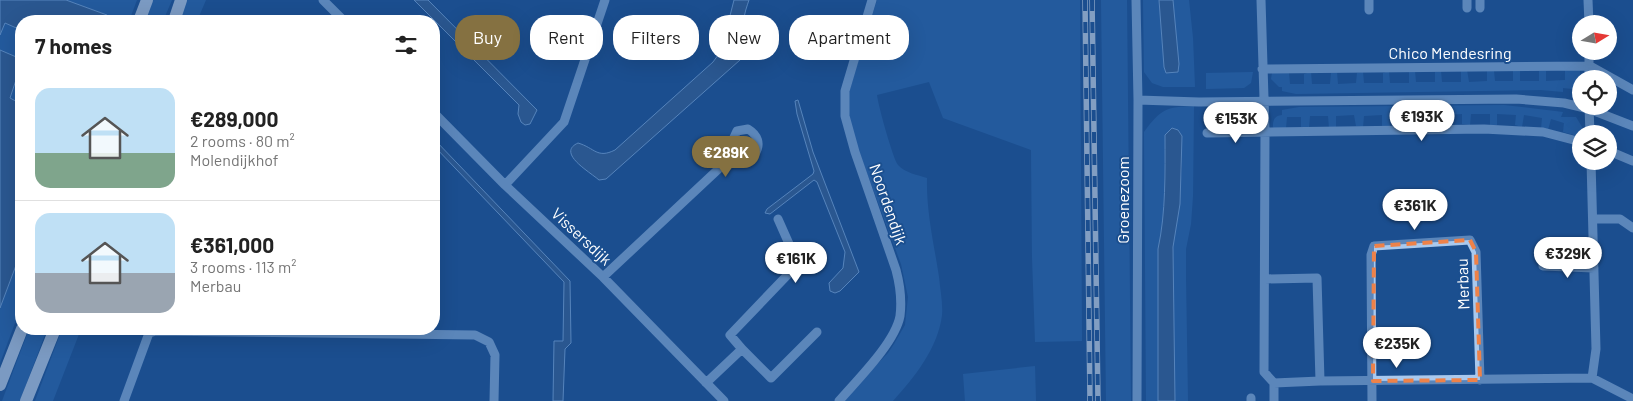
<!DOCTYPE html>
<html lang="en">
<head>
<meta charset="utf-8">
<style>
  body { margin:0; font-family:Barlow,sans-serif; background:#f6f6f6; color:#222; height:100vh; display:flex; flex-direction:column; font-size:19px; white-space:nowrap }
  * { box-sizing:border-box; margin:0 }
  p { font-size:16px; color:#767676 }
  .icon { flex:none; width:28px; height:28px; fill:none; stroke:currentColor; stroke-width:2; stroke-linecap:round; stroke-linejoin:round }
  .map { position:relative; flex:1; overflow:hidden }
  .drawer { position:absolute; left:15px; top:15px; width:425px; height:320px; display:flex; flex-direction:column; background:#fff; border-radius:20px; box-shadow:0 5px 20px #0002 }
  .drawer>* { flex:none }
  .hud { position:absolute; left:455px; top:15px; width:475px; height:45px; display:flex; gap:10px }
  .needle { width:32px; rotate:79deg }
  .fabs { position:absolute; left:1572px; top:15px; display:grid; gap:10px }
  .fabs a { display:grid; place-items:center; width:45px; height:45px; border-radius:50%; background:#fff; box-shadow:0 5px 20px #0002; font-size:25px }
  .price { position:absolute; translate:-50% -42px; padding:0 11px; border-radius:18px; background:#fff; color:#222; font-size:16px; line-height:32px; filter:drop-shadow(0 1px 2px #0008) }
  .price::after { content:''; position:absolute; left:50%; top:30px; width:15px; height:11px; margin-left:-8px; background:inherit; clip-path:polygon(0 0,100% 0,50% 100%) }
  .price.active { background:#857141; color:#fff }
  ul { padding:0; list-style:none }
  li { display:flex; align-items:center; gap:15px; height:125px; padding:0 20px }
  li+li { border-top:1px solid #e0e0e0 }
  li span { display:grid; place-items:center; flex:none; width:140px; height:100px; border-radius:15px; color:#555 }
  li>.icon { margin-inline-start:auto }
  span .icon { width:60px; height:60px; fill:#fffc; stroke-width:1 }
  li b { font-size:21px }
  h2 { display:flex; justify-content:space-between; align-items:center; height:60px; padding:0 20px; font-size:21px }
  .pill { padding:0 18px; border-radius:20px; background:#fff; box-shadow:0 5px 20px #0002; font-size:18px; line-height:45px }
  .pill.active { background:#857141; color:#fff }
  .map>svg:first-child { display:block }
</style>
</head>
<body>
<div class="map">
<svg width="1633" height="401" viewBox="0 0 1633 401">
  <rect width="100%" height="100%" fill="#1b4f8f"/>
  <path fill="#2e69ad" d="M66,0H137L129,21H104L107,15Z
    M152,0H172L163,21H144Z
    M184,0H206L197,21H176Z
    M877,0H1080L1082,341L1035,342L1032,257L1031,150L943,118L929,82L877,95C878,105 893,159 898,165C905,173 918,175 927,178C926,211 934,244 939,277C940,289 943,303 942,315C938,348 914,378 893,401H844L853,389L888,353L894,344L905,325L908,297L901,264L856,144L847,109L849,93L862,48Z
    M1101,0H1127L1131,401H1106Z
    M1143,0H1159L1164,67L1179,64L1173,0H1189L1193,38L1195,87H1163L1152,83L1144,72Z
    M5,23L21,30V59L0,50V35Z
    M1580,69V84L1572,89L1563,88V92L1541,90L1296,94L1282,91V87H1279L1271,79L1272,73H1289L1290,84H1304V74L1311,72L1312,84H1330L1331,73L1337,72L1338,84L1356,83L1357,73L1363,72L1364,83H1383V73L1389,71L1390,83H1409V72L1415,71L1416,82H1435V72L1441,71L1442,82H1461V71L1467,70L1469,82L1487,81V71H1494L1495,81H1513V70L1520,71V81H1539V71H1546V81L1565,80V70Z
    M1253,72L1251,83L1244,88L1206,89V73Z
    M16,80L21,82V104L9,98Z
    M1504,105L1563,112L1561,117H1576L1582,127L1583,134H1581V137L1563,132L1564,123L1551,119L1548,130L1541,129L1542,118L1524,115L1522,127L1515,125L1516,115L1497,114V125H1490V114H1471L1470,125L1462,124V114L1444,115V126H1435V114L1417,115V126L1410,127L1409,116L1389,115L1390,126H1382V115L1364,116L1363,127L1356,126L1354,115L1336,116V127L1329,128L1328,116H1310L1309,128L1301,127V117H1287L1286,128L1274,129L1273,127C1273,120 1274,116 1282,115V110L1299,107Z
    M1194,106L1193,196L1191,224L1186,249V279L1188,401H1175L1173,247L1182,169V136L1165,135C1164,173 1166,212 1158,249V401H1146L1144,132C1161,109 1166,107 1194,106Z
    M1230,114L1231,119H1216V129H1206V115Z
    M746,136L753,140L751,150L733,156C735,147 736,138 746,136Z
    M21,252V307L0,363V308Z
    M29,329H47L20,401H2Z
    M62,329H81L53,401H35Z
    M1035,366L1036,401H965L963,374Z"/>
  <path fill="#3c6290" stroke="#9cc4f0" d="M0,0H66L107,15L104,21H21V30L5,23L0,35Z
    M414,0H428L537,110L530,124L525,125L521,122L518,114L519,105Z
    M734,0H749C747,6 744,14 744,20C744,32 755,39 749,52L606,179L599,180C590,172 556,153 578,143C595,148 597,159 615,150L713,62L721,51Z
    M1159,0H1173L1179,64L1178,72L1166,73L1164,67Z
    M0,50L21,59V82L16,80L10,98L21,104V252L0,308Z
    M798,100L813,152L859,272L840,291L835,293L830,291L829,283L843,268L845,252L817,182L814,180L770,214L765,213L767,209L813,174L814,171L797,114L795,101Z
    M1172,128L1178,130L1182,136L1180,204L1173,247L1175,401H1158V249C1166,212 1165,173 1165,135Z
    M434,139L570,281L571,343L565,349L563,401H553L554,341H563L564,282L434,146Z"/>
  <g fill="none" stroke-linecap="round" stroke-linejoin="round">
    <path stroke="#a9c9ee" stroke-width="9" d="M323,0L344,21
      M1136,0L1138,100L1137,401
      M1261,0L1265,131L1264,372L1274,383L1320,381L1592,378L1596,349L1591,161
      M1369,0V10
      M1467,0V8
      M1480,0V8
      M1588,0L1589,24
      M1589,51V79
      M1262,69L1590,66L1633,90
      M1138,100L1199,102L1516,99L1564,103L1589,109L1633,126
      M1589,106L1590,134
      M434,113L505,185L603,277L724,401
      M1207,133L1484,129L1543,132L1581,142
      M1609,151L1633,161
      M505,185L564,122L605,0
      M1593,219H1620L1633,228
      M1543,266L1594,268
      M603,277L726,162L749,159L755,154C761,144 758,135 748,129L737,131L730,146L726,162
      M1265,279L1317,278L1320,381
      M742,349L730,335L798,264L778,219
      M1592,378L1633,399
      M706,383L742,349L771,378L817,332
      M1274,383V401
      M124,401L149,333L156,331L475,335L489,342L495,355L494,401
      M839,401C857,380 895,343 900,316C902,300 900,285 896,270L855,152L845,116V91L872,0
      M1251,401V398
      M1372,401L1371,255L1374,246L1470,240L1476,252L1480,380"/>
    <path stroke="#f0f6ff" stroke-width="12" d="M139,21L147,0
      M174,21L181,0
      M0,385L22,329
      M26,401L55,329"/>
    <defs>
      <path id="rail" d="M1085,0L1090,401
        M1092,0L1098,401"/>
    </defs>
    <use href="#rail" stroke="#fff" stroke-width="5.5"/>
    <use href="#rail" stroke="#1b4f8f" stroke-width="4" stroke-dasharray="11" stroke-linecap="butt"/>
  </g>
  <path d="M0 0H1633V401H0ZM1470,240L1476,252L1480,380L1373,381L1374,246Z" fill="#1b4f8f" fill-opacity=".55" fill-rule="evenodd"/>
  <path fill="none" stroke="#ee8249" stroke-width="4" stroke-dasharray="10 6" stroke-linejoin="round" d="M1470,240L1476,252L1480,380L1373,381L1374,246Z"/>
  <g text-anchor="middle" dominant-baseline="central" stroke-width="4" stroke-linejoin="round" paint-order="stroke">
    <g font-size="16" fill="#fff" stroke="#1b4f8f">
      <text x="1450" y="52">Chico Mendesring</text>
      <text transform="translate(1122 200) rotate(-90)">Groenezoom</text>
      <text transform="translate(889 204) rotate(71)">Noordendijk</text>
      <text transform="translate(582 236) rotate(43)">Vissersdijk</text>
      <text transform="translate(1462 284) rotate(-92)">Merbau</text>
    </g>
  </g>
</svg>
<div class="fabs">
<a><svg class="needle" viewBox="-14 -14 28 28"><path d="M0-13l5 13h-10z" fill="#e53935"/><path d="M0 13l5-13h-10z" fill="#767676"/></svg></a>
<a><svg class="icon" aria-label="locate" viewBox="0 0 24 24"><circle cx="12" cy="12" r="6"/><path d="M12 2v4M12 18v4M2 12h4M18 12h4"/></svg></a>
<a><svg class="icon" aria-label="layers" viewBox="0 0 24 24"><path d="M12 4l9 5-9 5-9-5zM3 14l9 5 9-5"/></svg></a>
</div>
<b class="price" style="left:1422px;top:142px">€193K</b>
<b class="price" style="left:1236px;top:144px">€153K</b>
<b class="price active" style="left:726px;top:178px">€289K</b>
<b class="price" style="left:1415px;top:231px">€361K</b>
<b class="price" style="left:1568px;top:279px">€329K</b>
<b class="price" style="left:796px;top:284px">€161K</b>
<b class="price" style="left:1397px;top:369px">€235K</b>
<div class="hud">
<a class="pill active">Buy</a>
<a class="pill">Rent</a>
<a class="pill">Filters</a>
<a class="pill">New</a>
<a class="pill">Apartment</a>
</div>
<section class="drawer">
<h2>7 homes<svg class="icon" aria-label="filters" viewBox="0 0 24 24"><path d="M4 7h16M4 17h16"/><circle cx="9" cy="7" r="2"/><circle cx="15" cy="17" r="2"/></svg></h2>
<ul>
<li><span style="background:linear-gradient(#bfe0f5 65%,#7fa58c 0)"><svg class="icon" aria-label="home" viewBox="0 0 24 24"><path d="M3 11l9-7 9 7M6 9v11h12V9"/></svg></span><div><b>€289,000</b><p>2 rooms · 80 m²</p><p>Molendijkhof</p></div></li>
<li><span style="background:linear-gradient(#bfe0f5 60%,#9aa5b1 0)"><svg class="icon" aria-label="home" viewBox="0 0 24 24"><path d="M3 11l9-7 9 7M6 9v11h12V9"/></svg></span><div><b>€361,000</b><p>3 rooms · 113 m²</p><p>Merbau</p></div></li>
</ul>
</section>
</div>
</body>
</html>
